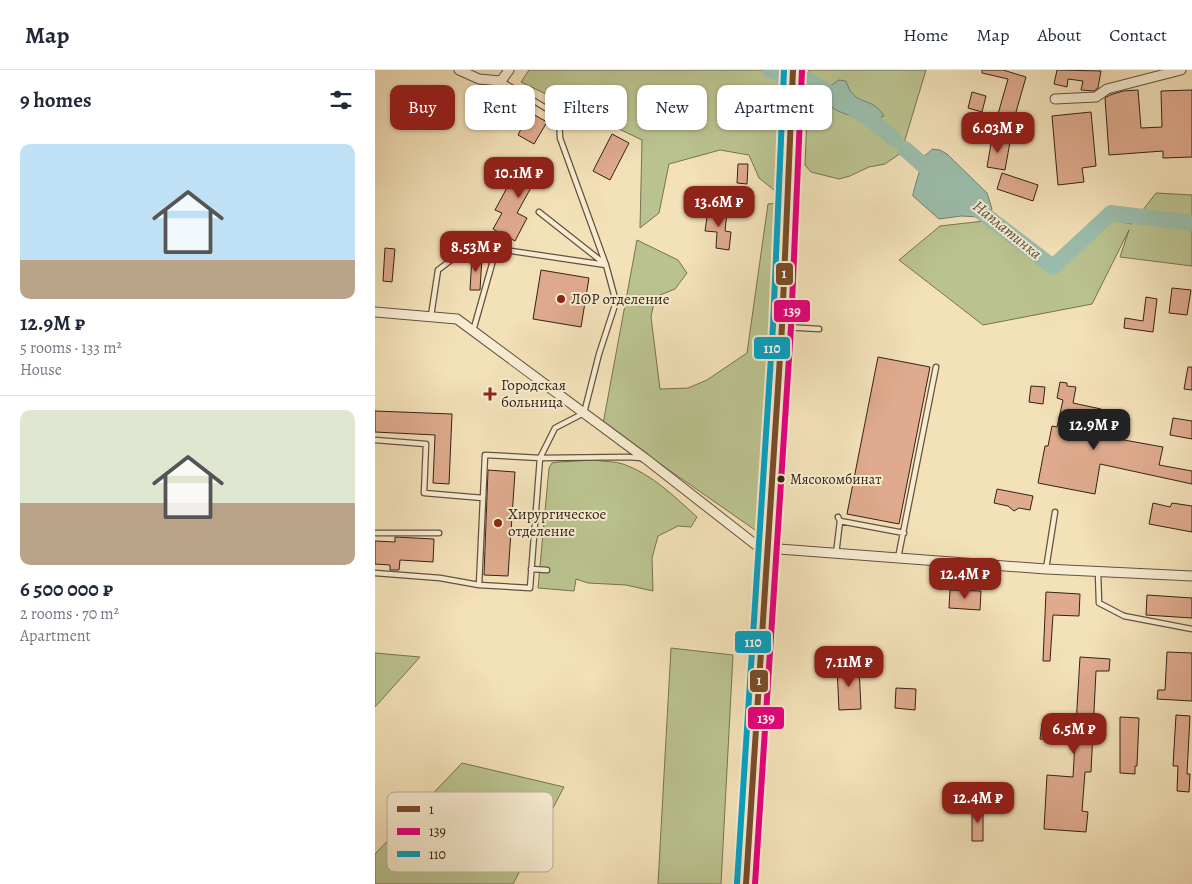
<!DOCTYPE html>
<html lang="en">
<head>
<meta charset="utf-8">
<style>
  body { margin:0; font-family:Alegreya,serif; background:#f2f2f3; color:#1f2937; height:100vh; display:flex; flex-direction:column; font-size:19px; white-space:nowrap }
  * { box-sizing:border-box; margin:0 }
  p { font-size:16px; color:#747a83 }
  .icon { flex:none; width:28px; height:28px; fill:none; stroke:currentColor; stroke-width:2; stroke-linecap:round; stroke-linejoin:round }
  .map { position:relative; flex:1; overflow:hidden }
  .drawer { display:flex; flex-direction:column; background:#fff; width:375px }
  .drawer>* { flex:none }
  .guide { position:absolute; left:15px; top:15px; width:475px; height:45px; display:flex; gap:10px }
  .price { position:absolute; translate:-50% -42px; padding:0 11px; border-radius:10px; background:#8f2418; color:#fff; font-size:16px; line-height:32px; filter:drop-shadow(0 1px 2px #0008) }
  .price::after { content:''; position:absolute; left:50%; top:30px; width:15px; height:11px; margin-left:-8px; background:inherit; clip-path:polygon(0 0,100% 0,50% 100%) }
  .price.on { background:#222; color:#fff }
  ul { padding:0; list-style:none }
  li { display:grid; align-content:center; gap:10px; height:265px; padding:0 20px }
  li+li { border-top:1px solid #e0e1e3 }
  li span { display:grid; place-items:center; height:155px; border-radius:10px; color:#555 }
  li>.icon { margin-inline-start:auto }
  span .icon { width:90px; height:90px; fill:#fffc; stroke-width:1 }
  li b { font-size:21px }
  h2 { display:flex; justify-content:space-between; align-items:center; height:60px; padding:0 20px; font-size:21px }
  .chip { padding:0 18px; border-radius:10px; background:#fff; box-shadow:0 1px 4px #0004; font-size:18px; line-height:45px }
  .chip.on { background:#8f2418; color:#fff }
  header { display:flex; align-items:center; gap:30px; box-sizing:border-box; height:70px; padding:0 25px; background:#fff; border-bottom:1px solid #e0e1e3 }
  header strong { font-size:24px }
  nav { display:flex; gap:28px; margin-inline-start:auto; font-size:18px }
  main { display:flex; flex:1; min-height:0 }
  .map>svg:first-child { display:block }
</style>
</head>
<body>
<header>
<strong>Map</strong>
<nav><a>Home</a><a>Map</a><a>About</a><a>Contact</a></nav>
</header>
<main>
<section class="drawer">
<h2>9 homes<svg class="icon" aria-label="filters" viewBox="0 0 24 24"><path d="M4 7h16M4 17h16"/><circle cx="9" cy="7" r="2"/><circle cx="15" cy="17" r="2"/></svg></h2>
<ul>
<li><span style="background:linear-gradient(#bfe0f5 75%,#b9a48a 0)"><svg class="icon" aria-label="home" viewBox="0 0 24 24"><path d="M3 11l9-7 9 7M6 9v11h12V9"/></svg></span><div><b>12.9M ₽</b><p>5 rooms · 133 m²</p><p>House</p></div></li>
<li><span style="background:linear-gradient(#dfe7d0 60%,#b9a48a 0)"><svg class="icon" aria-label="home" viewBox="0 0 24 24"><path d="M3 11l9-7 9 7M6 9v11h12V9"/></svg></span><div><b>6 500 000 ₽</b><p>2 rooms · 70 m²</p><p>Apartment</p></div></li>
</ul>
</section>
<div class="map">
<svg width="817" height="814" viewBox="0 0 817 814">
  <rect width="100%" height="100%" fill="#f3e1b8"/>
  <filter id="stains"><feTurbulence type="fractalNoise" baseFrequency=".004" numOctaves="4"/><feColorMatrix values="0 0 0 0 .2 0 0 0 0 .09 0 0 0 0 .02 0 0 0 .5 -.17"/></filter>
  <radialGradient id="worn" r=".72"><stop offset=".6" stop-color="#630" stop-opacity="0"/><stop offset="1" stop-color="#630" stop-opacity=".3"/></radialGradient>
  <path fill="#bac38f" stroke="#777252" d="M154,0H405L404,124L384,108L374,85L345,80L294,94L284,143L265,158L267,70L146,12Z
    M434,0H551L526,83L510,94L494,97L475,106L464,109L436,102L430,95Z
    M781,123L817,125V196L745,187L754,160L717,234L608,255L524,190L565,156L609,151L674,202L738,150L757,154Z
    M405,133L383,462L228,354L262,170L303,190L312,203L300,219L280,227L276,247L285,319L313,318L332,310L372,283L393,134Z
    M220,390C229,392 240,391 248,394C277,404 300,427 322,447L316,457L303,456L283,466L277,488L278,521L251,515L213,513L201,509L199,521L163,518L174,398L177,393L183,392Z
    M296,578L358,585L346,814H283Z
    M0,583L45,587L0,637Z
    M87,693L189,717L138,814H0V784Z"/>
  <path fill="#9bbead" stroke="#728070" d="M464,10L471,11C479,38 497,25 509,46C494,54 456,43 446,28V22Z
    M557,79L565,80L572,84L612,123L617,139L615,142L604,147L586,146L564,149L538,126C537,123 549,88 550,85C551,85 556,80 557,79Z"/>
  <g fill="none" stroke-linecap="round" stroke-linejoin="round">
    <path stroke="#9bbead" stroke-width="16" d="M395,0L409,6
      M433,10L498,51L520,70
      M530,79L564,109
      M593,132L678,197L736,143L817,153"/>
  </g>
  <path fill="#dfaa8d" stroke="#342215" d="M607,0H628L651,7L637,56L621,51L633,9L607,3Z
    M682,0L726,1L723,18L719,21L706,20L708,11L693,9L692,17L679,14Z
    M108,16L172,52L159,74L143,65L146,59L117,42L113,49L95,39Z
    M763,20L766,58L787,57L786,21L817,20V87L788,88V81L734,85L730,28L735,25L748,21Z
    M597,22L611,26L607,42L593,38Z
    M716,42L721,96L707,98L709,112L683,115L677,46Z
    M237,64L254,73L235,110L218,101Z
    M617,68L635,72L630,100L612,97Z
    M158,89L178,100L167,119L158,114L142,143L152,148L140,171L118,159L127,143L120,140L141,101L149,105Z
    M363,94H373L372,114L362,113Z
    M627,103L663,115L658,131L622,119Z
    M333,140L352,142L350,161L356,162L354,180L341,178L342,162L330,161Z
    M10,178L20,179L17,212L8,211Z
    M97,186L107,187L105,220H95Z
    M166,200L214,208L206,257L158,249Z
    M797,218L816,220L812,245L794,243Z
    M771,227L782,229L778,262L749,258L750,248L768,251Z
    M503,287L555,297L524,454L472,444Z
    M813,297H817V320L809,319Z
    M685,312L692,313V316L701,317L698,333L726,339L721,365L788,377L784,395L817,401V414L725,394L720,424L663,413L670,376H673L677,356L682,357L688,330L682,328Z
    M656,316L670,317L668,334L654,332Z
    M0,341L77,344L74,414L58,413L60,365L0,362Z
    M798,348L817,351V369L795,365Z
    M113,400L140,402L133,506L109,505Z
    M622,419L658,426L655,440L644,438L639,441L633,436L619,433Z
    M778,433L795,437L797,433L817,436V462L774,454Z
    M20,467L59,469L58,492L25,490L24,500H15V495L0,494V471L20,472Z
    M575,520L606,521L605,540L574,538Z
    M671,522L705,524L704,546L678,545L675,591H668Z
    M772,525L817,528V548L771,545Z
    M792,582L817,583V631L782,629L783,620H790Z
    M705,587L735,589L734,601H721L716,702H710L707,741L713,742L711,762L669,759L672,705L698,707L700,671L665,669L667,653L701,655Z
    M484,596L486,639L464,640L462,597Z
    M521,618L541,619L540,640L520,638Z
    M801,645L815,646L812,704H815L814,722L802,721L803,696H798Z
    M745,647L764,648L762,696H760V704L745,703Z
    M597,737H608V771H597Z"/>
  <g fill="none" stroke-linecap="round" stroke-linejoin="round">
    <defs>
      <path id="lane" d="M126,11L184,46L185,68L231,195L241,232L224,284L209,343L180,358L165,388L252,387L267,388
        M164,142L230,194
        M56,246L63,200L96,175L231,195
        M409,257L444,259
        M98,261L119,187L124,179
        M0,370L51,374L49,423L108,428
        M465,451L529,463
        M0,463H64
        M461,484L465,451L463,447
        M523,488L561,297
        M156,499L172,500
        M671,499L680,442
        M723,502L724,533L749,546L817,559
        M0,503L65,508L104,515L155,518L165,388L110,385L104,515"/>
      <path id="street" d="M84,0L104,9L126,11L134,0
        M680,29L721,27L732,19L806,0
        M0,242L82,249L271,389L381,475L391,478L671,499L817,506"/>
      <path id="primary" d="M371,814L407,256L418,0"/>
    </defs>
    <use href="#lane" stroke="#64523e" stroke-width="7"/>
    <use href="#street" stroke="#64523e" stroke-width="11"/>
    <use href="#primary" stroke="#342215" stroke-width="16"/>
    <use href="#lane" stroke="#f7ecd1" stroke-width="4.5"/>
    <use href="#street" stroke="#f7ecd1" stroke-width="9"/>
    <use href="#primary" stroke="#f3e1b8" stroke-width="14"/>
    <defs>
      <path id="bus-1" d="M371,814L407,256L418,0"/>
      <path id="bus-2" d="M380,814L416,257L427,0"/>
      <path id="bus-3" d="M362,813L398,256L409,0"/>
    </defs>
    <use href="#bus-1" stroke="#f7ecd1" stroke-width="10"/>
    <use href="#bus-2" stroke="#f7ecd1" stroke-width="10"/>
    <use href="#bus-3" stroke="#f7ecd1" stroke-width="10"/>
    <use href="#bus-1" stroke="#7a4b2a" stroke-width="6"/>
    <use href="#bus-2" stroke="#e5007d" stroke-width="6"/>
    <use href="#bus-3" stroke="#03a2c5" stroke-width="6"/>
  </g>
  <g fill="#8f2418" stroke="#f7ecd1" stroke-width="2">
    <circle cx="186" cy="229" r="5"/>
    <path d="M112.5 316.5h5v5h5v5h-5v5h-5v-5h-5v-5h5z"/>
    <circle cx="123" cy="453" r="5"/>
  </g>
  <circle fill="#342215" stroke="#f7ecd1" stroke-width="2" cx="406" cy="409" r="4.5"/>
  <g text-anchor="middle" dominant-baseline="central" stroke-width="4" stroke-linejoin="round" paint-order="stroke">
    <g font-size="14" fill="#342215" stroke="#f7ecd1" text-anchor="start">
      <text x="415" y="409">Мясокомбинат</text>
    </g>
    <g font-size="15" fill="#342215" stroke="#f7ecd1" text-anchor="start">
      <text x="196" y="229">ЛОР отделение</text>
      <text x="126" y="315">Городская<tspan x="126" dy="17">больница</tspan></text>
      <text x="133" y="444">Хирургическое<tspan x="133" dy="17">отделение</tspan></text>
    </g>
    <g font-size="16" font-style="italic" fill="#535143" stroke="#f7ecd1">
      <text transform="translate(632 160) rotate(39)">Наплатинка</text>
    </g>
  </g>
  <rect x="12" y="722" width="166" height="80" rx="8" fill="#f7ecd1" stroke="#bcaf99" stroke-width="1"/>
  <rect x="22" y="736" width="23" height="6" fill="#7a4b2a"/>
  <rect x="22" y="758" width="23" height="7" fill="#e5007d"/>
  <rect x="22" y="781" width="23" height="6" fill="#03a2c5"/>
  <g font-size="14" fill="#342215">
    <text x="54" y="744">1</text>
    <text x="54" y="766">139</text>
    <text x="54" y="789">110</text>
  </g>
  <g stroke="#f7ecd1" stroke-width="2">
    <rect x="400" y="192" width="19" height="24" rx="5" fill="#7a4b2a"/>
    <rect x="398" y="229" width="38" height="24" rx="5" fill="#e5007d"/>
    <rect x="378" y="266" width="38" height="24" rx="5" fill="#03a2c5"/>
    <rect x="359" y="560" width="38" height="24" rx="5" fill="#03a2c5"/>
    <rect x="374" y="599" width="20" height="24" rx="5" fill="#7a4b2a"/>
    <rect x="372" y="636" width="38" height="24" rx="5" fill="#e5007d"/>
  </g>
  <g font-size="14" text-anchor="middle" font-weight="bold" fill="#fff">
    <text x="409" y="208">1</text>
    <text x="417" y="246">139</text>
    <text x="397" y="283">110</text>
    <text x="378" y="577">110</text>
    <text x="384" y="615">1</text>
    <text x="391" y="653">139</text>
  </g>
  <rect width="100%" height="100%" filter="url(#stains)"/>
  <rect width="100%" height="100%" fill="url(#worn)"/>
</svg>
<b class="price" style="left:623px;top:84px">6.03M ₽</b>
<b class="price" style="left:144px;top:129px">10.1M ₽</b>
<b class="price" style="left:344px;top:158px">13.6M ₽</b>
<b class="price" style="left:101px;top:203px">8.53M ₽</b>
<b class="price on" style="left:719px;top:381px">12.9M ₽</b>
<b class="price" style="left:590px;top:530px">12.4M ₽</b>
<b class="price" style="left:474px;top:618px">7.11M ₽</b>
<b class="price" style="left:699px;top:685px">6.5M ₽</b>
<b class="price" style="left:603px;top:754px">12.4M ₽</b>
<div class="guide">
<a class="chip on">Buy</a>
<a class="chip">Rent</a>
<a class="chip">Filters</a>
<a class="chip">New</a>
<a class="chip">Apartment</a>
</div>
</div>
</main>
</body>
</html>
